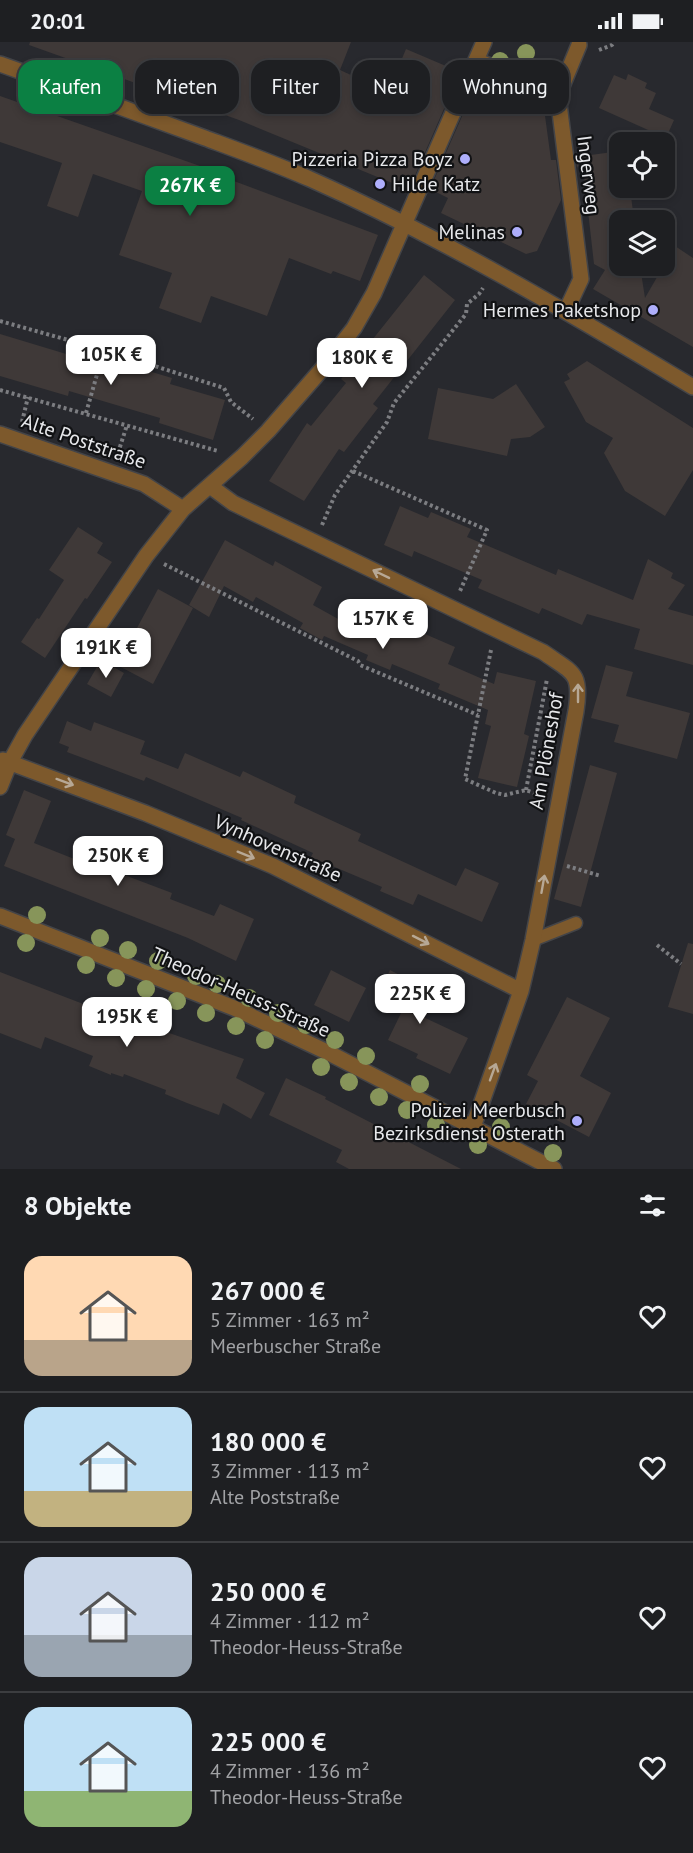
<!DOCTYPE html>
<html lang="de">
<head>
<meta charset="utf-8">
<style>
  body { margin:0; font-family:"PT Sans",sans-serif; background:#2b2c2f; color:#f1f3f6; height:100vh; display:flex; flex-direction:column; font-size:22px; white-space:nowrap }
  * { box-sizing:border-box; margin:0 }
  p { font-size:20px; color:#a1a2a5 }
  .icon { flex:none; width:33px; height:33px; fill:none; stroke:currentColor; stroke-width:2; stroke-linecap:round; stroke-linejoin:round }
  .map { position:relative; height:1127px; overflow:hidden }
  .side { display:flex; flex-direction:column; background:#1e1f22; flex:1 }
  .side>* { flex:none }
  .top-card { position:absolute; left:18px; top:18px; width:657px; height:54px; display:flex; gap:12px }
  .buttons { position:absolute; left:609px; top:90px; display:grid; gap:12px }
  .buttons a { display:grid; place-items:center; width:66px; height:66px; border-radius:12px; background:#1e1f22; box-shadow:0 3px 9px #0003,0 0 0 2px #3c3d40; font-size:30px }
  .price { position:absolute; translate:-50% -51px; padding:0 14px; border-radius:12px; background:#fff; color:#222; font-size:20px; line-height:39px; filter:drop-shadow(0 2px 3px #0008) }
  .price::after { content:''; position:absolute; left:50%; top:36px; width:18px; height:14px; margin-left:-9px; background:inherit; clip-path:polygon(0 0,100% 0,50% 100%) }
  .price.selected { background:#0b8043; color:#fff }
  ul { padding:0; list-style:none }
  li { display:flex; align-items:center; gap:18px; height:150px; padding:0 24px }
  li+li { border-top:2px solid #3c3d40 }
  li span { display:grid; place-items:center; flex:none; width:168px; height:120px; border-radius:18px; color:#555 }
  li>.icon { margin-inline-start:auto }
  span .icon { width:72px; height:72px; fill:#fffc; stroke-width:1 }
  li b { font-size:26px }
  h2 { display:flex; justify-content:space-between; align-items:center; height:72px; padding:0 24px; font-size:26px }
  .chip { padding:0 21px; border-radius:18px; background:#1e1f22; box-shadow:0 3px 9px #0003,0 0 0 2px #3c3d40; font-size:21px; line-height:54px }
  .chip.selected { background:#0b8043; color:#fff }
  .status { display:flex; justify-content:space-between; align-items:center; height:42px; padding:0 30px; background:#1e1f22; direction:ltr }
  .status svg { height:16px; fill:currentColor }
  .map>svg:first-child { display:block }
</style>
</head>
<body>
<div class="status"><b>20:01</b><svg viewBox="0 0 49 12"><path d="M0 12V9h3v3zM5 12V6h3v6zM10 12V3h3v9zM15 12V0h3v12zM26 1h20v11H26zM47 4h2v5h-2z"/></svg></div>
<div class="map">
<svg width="693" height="1127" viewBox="0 0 693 1127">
  <rect width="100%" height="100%" fill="#28292e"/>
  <path fill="#3f3938" d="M30,0H351L340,28L388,50L406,7L460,30L413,138L402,132L397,143L239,78L29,3Z
    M628,32L647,41L645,46L656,51L649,67L674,78L666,96L599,66L614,33L626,38Z
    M486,35L543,59L551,118H556L561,158L537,209L526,212L441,171L448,156L430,147L478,38L484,40Z
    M0,54L200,124L199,126L378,193L360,239L333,229L331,232L289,216L267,274L211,254L201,281L159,266L172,231L119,213L142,149L93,132L78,175L47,164L62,121L0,100Z
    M620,109V146H630L634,178H620V224H640L645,256L675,204L693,216V305L593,247L605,228L594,222L582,116L577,126L576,115Z
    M424,233L455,258L373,362L378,366L344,410L339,407L304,459L269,439L307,381L311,384L346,341L341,337Z
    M0,292L106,324L108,317L172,336L170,342L225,358L213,398L159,381L160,376L69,349L68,354L0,334Z
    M587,319L693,386V428L665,474L625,449L604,411L613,396L586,380L564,340L570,337L567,332Z
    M516,342L545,385L530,395L511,397L507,414L428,397L438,346L493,357Z
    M400,464L428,476L431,470L471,487L467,495L556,533L558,527L633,558L648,517L673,531L671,536L685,543L668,567L693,574V623L634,607L640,587L587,572L582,583L542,566L539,572L478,546L482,538L414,509L412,515L384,503Z
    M78,485L103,501L97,511L112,520L87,557L85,556L45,616L21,600L37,576L39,577L64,538L49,528Z
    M225,498L273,524L275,519L322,545L313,563L349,583L358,563L455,605L448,622L494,642L497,630L536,639L524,692L529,694L517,745L478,736L491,684L485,682L488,668L438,647L440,642L392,622L390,628L366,618L368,613L324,594L322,598L300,586L303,581L256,555L253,560L224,544L209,575L189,563Z
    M158,547L193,566L153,642L117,623Z
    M101,618L124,631L111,655L87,642Z
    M606,623L633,630L626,654L690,671L677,717L614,700L619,683L591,676Z
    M67,679L91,689L94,680L145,699L140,712L178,727L185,711L240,735L243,729L296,754L294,761L361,792L358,799L456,844L465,826L499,841L482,880L418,852L413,863L380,849L382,845L311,815L313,811L241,778L242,776L146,735L144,739L67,710L69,705L59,701Z
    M590,723L617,731L581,865L554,857Z
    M24,748L51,759L34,801L97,826L98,823L172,851L170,857L214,874L220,862L254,877L236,919L188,896L4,824L15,797L6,793Z
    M688,901L693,902V972L668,965Z
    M331,928L366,946L349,980L314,963Z
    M390,928L432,950L421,974L468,996L450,1032L416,1016L418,1012L388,998L402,969L376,957Z
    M0,930L151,988L152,985L244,1017L236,1036L265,1051L251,1077L223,1061L219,1073L187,1061L165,1052L166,1048L124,1032L123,1035L111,1031V1033L89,1024L93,1014L45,995L41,1007L0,991Z
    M567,955L610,976L580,1034L611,1051L589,1095L526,1062L538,1039L527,1033Z
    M286,1036L326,1055L325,1057L461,1127H349L336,1120L342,1108L269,1073Z"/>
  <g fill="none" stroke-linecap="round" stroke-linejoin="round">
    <defs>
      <path id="lane" d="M533,898L576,881"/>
      <path id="street" d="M476,18L558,54
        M0,22C68,46 137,71 205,96C240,109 276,122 310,137C443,196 568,270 693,345
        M566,269L581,237L558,54L579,3
        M0,392L144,442L183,467
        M210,444L233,461L543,610C573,631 582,630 576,669L533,898L521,949L473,1085
        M3,718L145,771L273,824L521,949
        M0,745L10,720L25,693L146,514L183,467L242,415L268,389L322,327L354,286L374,251L484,0
        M0,874L234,966L329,1011L554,1127"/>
    </defs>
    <use href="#lane" stroke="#434448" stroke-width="15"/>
    <use href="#street" stroke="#434448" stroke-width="18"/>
    <path stroke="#7c7d81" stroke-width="4" stroke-dasharray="3 3" stroke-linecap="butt" d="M599,8L612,3L614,0
      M0,279L104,308L224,346L231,360L253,377
      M0,348L218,409
      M86,371L104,308
      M22,380L28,355
      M118,411L127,383
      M353,429L487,488L460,549
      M322,483L335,453L387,380L394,361L466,272L467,262L479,252L483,246
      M164,522L358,619L360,623L478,673
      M491,608L465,737L496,751L505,753L526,748L540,753
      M526,748L547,637
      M567,824L601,834
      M657,903L681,922"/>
    <use href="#lane" stroke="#7d592c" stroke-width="12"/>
    <use href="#street" stroke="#7d592c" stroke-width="15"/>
  </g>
  <g fill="#87955a">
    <circle cx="526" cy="11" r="9"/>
    <circle cx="500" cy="19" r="9"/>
    <circle cx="520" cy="28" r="9"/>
    <circle cx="538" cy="35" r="9"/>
    <circle cx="37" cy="873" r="9"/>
    <circle cx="100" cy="896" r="9"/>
    <circle cx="26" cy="901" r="9"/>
    <circle cx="128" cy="908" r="9"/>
    <circle cx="158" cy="919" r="9"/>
    <circle cx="86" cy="923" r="9"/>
    <circle cx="196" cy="934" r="9"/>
    <circle cx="116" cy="936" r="9"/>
    <circle cx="217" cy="942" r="9"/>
    <circle cx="146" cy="947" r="9"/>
    <circle cx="249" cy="956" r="9"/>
    <circle cx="177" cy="959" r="9"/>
    <circle cx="206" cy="971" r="9"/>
    <circle cx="278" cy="971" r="9"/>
    <circle cx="306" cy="983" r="9"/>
    <circle cx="236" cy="984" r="9"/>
    <circle cx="265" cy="998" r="9"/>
    <circle cx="335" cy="998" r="9"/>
    <circle cx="366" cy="1014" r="9"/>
    <circle cx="321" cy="1025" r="9"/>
    <circle cx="349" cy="1040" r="9"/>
    <circle cx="420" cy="1042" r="9"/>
    <circle cx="379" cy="1055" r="9"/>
    <circle cx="407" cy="1068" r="9"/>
    <circle cx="436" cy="1083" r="9"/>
    <circle cx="501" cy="1085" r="9"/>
    <circle cx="478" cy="1103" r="9"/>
    <circle cx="553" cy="1111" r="9"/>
  </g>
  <defs><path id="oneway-shaft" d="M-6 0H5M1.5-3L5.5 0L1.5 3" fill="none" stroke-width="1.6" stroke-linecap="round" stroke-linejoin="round" transform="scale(1.5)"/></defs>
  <g stroke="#b7a895">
    <use href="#oneway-shaft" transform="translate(381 532) rotate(-154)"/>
    <use href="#oneway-shaft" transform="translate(578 651) rotate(-90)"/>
    <use href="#oneway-shaft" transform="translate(65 740) rotate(20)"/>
    <use href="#oneway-shaft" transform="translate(246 813) rotate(22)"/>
    <use href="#oneway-shaft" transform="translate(543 842) rotate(-80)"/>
    <use href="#oneway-shaft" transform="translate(421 898) rotate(27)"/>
    <use href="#oneway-shaft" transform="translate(493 1030) rotate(-70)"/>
  </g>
  <g fill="#aeaefb" stroke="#111214" stroke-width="2">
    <circle cx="465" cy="117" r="6"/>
    <circle cx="380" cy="142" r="6"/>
    <circle cx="517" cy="190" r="6"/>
    <circle cx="653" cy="268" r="6"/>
    <circle cx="577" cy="1079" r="6"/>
  </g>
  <g text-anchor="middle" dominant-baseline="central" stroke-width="4.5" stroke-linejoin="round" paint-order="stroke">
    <g font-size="20" fill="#e7e8eb" stroke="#111214" text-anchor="end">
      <text x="453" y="117">Pizzeria Pizza Boyz</text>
      <text x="392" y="142" text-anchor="start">Hilde Katz</text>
      <text x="505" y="190">Melinas</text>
      <text x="641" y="268">Hermes Paketshop</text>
      <text x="565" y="1068">Polizei Meerbusch<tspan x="565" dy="23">Bezirksdienst Osterath</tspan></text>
    </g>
    <g font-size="20" fill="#e7e8eb" stroke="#111214">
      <text transform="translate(589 133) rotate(83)">Ingerweg</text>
      <text transform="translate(84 399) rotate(19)">Alte Poststraße</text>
      <text transform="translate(546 709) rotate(-80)">Am Plöneshof</text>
      <text transform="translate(278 806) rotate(24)">Vynhovenstraße</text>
      <text transform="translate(241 950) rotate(24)">Theodor-Heuss-Straße</text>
    </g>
  </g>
</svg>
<div class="buttons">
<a><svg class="icon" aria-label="locate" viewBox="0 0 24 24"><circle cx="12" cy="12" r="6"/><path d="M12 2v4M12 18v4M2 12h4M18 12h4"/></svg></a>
<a><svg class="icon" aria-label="layers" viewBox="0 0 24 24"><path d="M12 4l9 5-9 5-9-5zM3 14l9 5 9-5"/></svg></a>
</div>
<b class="price selected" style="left:190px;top:175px">267K €</b>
<b class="price" style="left:111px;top:344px">105K €</b>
<b class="price" style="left:362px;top:347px">180K €</b>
<b class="price" style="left:383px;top:608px">157K €</b>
<b class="price" style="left:106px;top:637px">191K €</b>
<b class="price" style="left:118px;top:845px">250K €</b>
<b class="price" style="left:420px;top:983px">225K €</b>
<b class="price" style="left:127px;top:1006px">195K €</b>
<div class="top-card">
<a class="chip selected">Kaufen</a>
<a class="chip">Mieten</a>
<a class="chip">Filter</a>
<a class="chip">Neu</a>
<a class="chip">Wohnung</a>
</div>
</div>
<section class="side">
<h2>8 Objekte<svg class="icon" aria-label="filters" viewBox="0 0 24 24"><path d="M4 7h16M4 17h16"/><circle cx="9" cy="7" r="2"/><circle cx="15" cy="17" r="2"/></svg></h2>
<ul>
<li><span style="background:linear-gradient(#ffd9b3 70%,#b9a48a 0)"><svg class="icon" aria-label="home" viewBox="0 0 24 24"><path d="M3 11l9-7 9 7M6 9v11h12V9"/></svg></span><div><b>267 000 €</b><p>5 Zimmer · 163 m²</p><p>Meerbuscher Straße</p></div><svg class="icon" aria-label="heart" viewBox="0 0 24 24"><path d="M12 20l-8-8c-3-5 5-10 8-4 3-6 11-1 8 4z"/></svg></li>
<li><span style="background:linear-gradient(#bfe0f5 70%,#c2b280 0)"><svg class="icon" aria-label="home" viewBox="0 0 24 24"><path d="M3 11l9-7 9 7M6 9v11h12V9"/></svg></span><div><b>180 000 €</b><p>3 Zimmer · 113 m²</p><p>Alte Poststraße</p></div><svg class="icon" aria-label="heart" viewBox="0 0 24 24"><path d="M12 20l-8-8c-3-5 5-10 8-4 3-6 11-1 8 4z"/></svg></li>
<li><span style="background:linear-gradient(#c9d6e8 65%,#9aa5b1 0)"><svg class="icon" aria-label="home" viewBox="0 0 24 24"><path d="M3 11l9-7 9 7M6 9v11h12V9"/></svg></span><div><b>250 000 €</b><p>4 Zimmer · 112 m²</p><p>Theodor-Heuss-Straße</p></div><svg class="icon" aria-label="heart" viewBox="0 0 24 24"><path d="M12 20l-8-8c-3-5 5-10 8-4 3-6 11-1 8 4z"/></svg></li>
<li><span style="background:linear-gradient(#bfe0f5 70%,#8fb573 0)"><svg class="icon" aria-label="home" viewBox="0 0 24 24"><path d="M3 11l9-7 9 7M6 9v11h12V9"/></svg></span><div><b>225 000 €</b><p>4 Zimmer · 136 m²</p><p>Theodor-Heuss-Straße</p></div><svg class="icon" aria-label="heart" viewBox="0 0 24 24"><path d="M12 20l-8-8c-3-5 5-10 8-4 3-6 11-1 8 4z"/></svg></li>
</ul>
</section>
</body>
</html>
